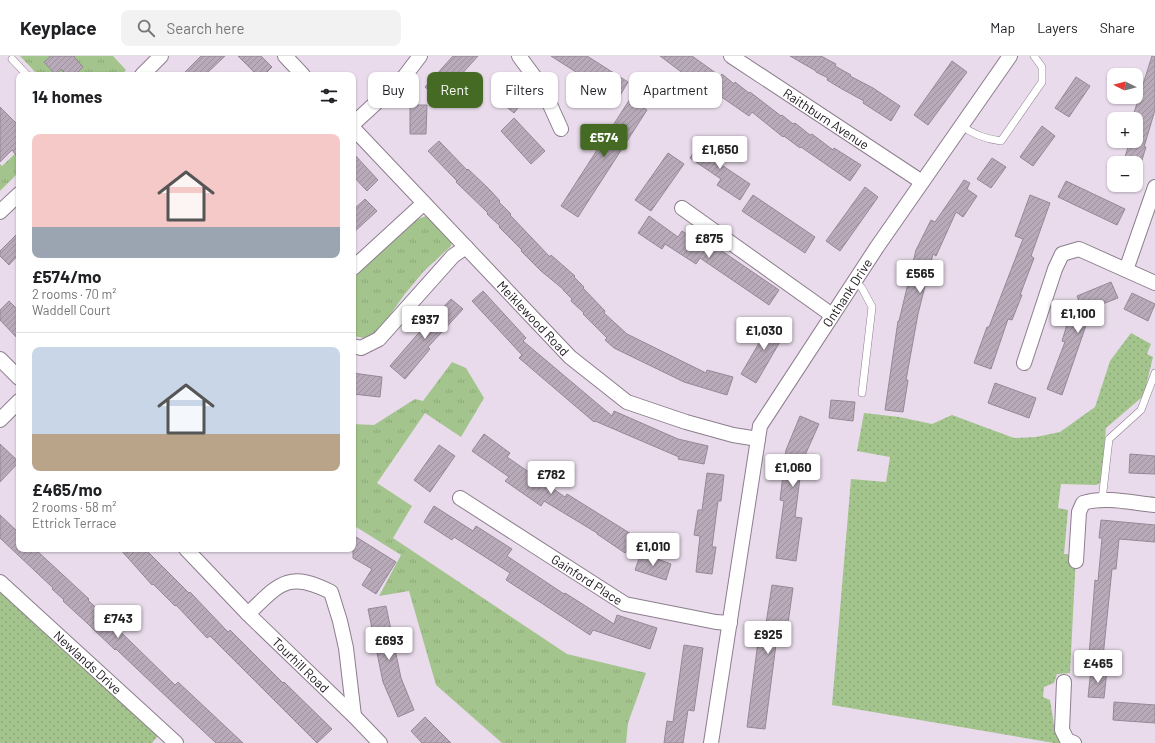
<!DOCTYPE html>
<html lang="en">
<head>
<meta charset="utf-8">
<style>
  body { margin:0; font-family:Barlow,sans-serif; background:#f2f2f2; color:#202124; height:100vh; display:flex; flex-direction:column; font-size:15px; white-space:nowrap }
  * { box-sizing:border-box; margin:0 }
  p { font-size:13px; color:#757577 }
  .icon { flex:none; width:22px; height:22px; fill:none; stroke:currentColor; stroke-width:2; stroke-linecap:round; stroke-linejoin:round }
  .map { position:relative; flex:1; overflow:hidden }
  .panel { position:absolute; left:16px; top:16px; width:340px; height:480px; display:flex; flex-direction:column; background:#fff; border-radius:8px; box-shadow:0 1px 3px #0004 }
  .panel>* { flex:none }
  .top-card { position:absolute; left:368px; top:16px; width:380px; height:36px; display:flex; gap:8px }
  .needle { width:26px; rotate:276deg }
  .fabs { position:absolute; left:1107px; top:12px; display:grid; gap:8px }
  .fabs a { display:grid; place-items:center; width:36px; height:36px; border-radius:8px; background:#fff; box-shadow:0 1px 3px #0004; font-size:20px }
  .price { position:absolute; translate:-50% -34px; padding:0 9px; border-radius:4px; background:#fff; color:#222; font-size:13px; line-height:26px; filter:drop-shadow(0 1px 2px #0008) }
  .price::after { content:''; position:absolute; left:50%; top:24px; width:12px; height:9px; margin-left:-6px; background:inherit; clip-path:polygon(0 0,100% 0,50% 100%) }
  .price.active { background:#456a23; color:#fff }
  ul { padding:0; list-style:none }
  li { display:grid; align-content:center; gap:8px; height:212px; padding:0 16px }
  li+li { border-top:1px solid #e0e0e0 }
  li span { display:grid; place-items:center; height:124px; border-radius:8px; color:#555 }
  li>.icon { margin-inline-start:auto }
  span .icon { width:72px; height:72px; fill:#fffc; stroke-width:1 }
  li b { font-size:17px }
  h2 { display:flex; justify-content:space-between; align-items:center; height:48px; padding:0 16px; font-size:17px }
  .tag { padding:0 14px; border-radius:8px; background:#fff; box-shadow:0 1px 3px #0004; font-size:14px; line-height:36px }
  .tag.active { background:#456a23; color:#fff }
  header { display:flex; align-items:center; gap:24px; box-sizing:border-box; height:56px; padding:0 20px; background:#fff; border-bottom:1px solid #e0e0e0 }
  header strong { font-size:19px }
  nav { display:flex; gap:22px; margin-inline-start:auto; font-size:14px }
  .search { width:280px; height:36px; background:#f2f2f2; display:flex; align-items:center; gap:10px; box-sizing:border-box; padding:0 14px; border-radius:8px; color:#757577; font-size:15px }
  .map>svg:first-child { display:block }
</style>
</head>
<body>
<header>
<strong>Keyplace</strong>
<div class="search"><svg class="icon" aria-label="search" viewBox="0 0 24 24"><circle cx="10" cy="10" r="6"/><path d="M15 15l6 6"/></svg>Search here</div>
<nav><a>Map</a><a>Layers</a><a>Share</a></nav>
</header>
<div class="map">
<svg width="1155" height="687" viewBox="0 0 1155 687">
  <defs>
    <pattern id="grass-tufts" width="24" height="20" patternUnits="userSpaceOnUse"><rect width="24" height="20" fill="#a3c48c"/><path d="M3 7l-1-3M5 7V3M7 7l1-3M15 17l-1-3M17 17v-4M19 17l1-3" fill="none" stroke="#8ca878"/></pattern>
    <pattern id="park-dots" width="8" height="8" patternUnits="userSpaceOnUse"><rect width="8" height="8" fill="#a3c48c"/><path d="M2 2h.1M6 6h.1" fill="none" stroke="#8ca878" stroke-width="1.8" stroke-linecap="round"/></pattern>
    <pattern id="building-hatch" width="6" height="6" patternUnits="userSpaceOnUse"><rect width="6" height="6" fill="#b8aab9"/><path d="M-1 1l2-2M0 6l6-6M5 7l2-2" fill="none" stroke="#9e919e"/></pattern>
  </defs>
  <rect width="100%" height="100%" fill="#e9dbeb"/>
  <path fill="url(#grass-tufts)" d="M20,0H113L126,14L121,19H38Z
    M19,94V116L0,135V108L2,110Z
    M426,160L435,163L452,184L451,190L424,215L404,239L376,279L364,282L353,280V223L402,174L413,165Z
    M452,306L466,312L484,342L461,381L425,357L377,427L412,450L393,482L567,598L646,617L628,667L626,687H502L436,629L409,535L379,540L401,499L353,469V368L374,369L415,343L423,345Z"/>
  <path fill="url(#park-dots)" d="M1131,277L1151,288L1147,298L1153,301L1145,334L1141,342L1106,372L1101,427L1096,429L1061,428L1058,452L1068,454L1064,498L1076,499L1070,617L1057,618L1054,627L1044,631L1043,641L1050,644L1055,675L1067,687H1054L832,649L851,423L886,426L890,401L857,395L864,357L899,361L932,368L952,359L1014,382L1036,381L1060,376L1095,351L1110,305Z
    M0,533L158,680L152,687H0Z"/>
  <path fill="url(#building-hatch)" stroke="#968897" d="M49,0H75L74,1L83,11L75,19H67L61,13L56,19L44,6L50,1Z
    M201,0H225L205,19H182Z
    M238,0H261L272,11L264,19H257Z
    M453,0H478L439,43L425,31Z
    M551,0H587L628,26L618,43Z
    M660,0H692L720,20L722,18L734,28L735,26L749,37L750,36L781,60L782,59L793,68L795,67L810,79L812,78L833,94L834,92L861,109L850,125L801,91L800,92L784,80L783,81L752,56L749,60L710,33L709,35L695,24V25L685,17L684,18Z
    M790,0H821L836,8L835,10L851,19L850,20L873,32L900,50L891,65L863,47L864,45L842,33L827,24L828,22L816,16V15Z
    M1152,0H1155V54L1144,91H1146L1141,107H1123L1130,85H1136V63H1132Z
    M952,5L967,16L928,69L914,59Z
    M521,17L533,33L514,57L499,45Z
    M1076,21L1090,30L1069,61L1055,52Z
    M630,43L647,54L578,161L561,150Z
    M410,49H427L426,78H410Z
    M0,51L19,70V103L12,94L0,106Z
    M514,62L545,95L531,108L501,75Z
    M1042,70L1055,80L1033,110L1020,101Z
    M439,85L467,114L468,113L490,134L500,145L499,146L511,158L510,159L550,201L551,199L575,220L574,221L584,231L583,232L605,255L604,257L627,278L706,317L707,314L733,321L727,339L684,326L614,292L605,284L607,282L583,258L584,257L571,245L572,243L563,234V233L541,215L521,195L522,194L499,171L500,170L487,158L488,157L456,126L457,125L428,95Z
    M701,85L725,101L720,108L750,128L740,144L717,129L721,123L690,102Z
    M353,97L378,124L367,135L353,120Z
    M668,97L684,108L651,155L635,144Z
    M992,102L1006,111L991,132L977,123Z
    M964,124L970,127L967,133L977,140L963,161L956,156L936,200L933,198L918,258L906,324H908L903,356L885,354L898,265H899L916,194L931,164L935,166Z
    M1066,125L1125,153L1117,169L1058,141Z
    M865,131L878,141L840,195L826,185Z
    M753,139L815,181L805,197L742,155Z
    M1030,139L1050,147L1031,200L1034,202L1020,239H1022L1012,264L1008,263L991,313L974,307L987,271H989L1023,183L1015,180Z
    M365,143L377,155L353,177V154Z
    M649,160L678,181L682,175L713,196L716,191L779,234L769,249L700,202L696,208L665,188L662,193L638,177Z
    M19,176V198L9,209L0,200V195Z
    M1111,226L1118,242L1092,252L1062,339L1047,333L1065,286L1062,285L1070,259L1087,265L1077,240Z
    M483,235L526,282L523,285L612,360L614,355L678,383L708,390L704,408L678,403L679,401L595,365L594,366L519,302L522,299L472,245Z
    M1132,237L1155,248L1148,265L1124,253Z
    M451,243L463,253L428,291L430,293L405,323L390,310L416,280Z
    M9,245L19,255V284L0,264V254Z
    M773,263L788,272L756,327L741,318Z
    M353,317L382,321L380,341L353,338Z
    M995,327L1036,342L1029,362L988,347Z
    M831,344L855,346L853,365L829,362Z
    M800,360L819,368L802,406L795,461L802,462L796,505L776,502L784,445L780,444L786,394Z
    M484,378L510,397L507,401L565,441L567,438L636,481L625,497L597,478V477L544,445L541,450L505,425L509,421L472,395Z
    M0,388L19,406L0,426Z
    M439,389L455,400L430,436L414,424Z
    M1130,398L1155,400V418L1129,417Z
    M707,417L724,419L721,445H718L712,491H716L712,518L696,516L700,480L694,479L698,454H702Z
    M434,450L473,475L476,470L512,493L507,500L564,538L565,537L614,568L617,559L657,572L650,593L593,574L590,579L543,548L506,524L510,517L454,481L452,484L424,466Z
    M0,459L19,477V493H35L89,543L88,544L175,629L178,626L243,687H216L155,630L116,593L115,594L87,567L63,545L64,544L52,533L53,532L0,482Z
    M1101,464L1155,469V486L1119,483L1116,513H1112L1103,601L1089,600L1095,524L1098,525L1102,482H1099Z
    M353,479L396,506L376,538L362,529L372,513L353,502Z
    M120,493H145L189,537L190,536L228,576L230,574L283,627L284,626L332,673L317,687L210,580L207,582L176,549L175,550L153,528L152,529Z
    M641,497L671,508L666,524L635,514Z
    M772,529L793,532L787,574L778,573L765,673L747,671L758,586L763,587Z
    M386,550L401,622L414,654L398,661L383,626L368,553Z
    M684,589L703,592L694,655L688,654L683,687H664L667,665L673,666Z
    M1091,613L1107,614L1104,642L1088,641Z
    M1114,646L1155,649V667L1113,664Z
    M425,661L451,687H422L411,675Z"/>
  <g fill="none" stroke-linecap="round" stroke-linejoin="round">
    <defs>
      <path id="service" d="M12,3L27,19
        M961,69C973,79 986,83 1001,85L1042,26V11L1034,0
        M855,225L862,232L872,251L862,337
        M1102,444L1109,383L1141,354L1155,317"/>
      <g id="minor">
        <path d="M285,0L303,19"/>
        <path d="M519,0L542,31L561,73"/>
        <path id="s1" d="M731,0L922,126"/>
        <path d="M142,19L161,0"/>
        <path d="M353,68L404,21L420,0"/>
        <path id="s2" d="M353,72L570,301L627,346L686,366L733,379L758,383"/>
        <path d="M682,152L832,259"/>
        <path d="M0,156L19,138"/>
        <path d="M353,212L424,147"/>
        <path d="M1126,214L1155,131"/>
        <path d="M353,290L361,292L379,283L453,200L466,191"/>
        <path d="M0,303L19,322"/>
        <path d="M1024,307L1055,213L1062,198L1079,193L1155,227"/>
        <path d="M0,364L19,345"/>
        <path id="s3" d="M460,442L625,548L716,566L730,567"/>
        <path id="s4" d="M186,493L248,558L354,660L380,687"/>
        <path d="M1076,505L1079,456L1083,447C1104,440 1133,447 1155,449"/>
        <path id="s5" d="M0,526L176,687"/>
        <path d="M248,558C279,528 288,514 331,536L340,565L346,592L354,660"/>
        <path d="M1064,626L1062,674L1067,684L1074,687"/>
        <path id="s6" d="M711,687L760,370L877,191L1010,0"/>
      </g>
    </defs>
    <use href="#service" stroke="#8c7e8d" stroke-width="8"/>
    <use href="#minor" stroke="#8c7e8d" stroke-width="16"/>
    <use href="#service" stroke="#fff" stroke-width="7"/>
    <use href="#minor" stroke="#fff" stroke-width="14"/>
  </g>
  <g text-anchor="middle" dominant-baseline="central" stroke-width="4" stroke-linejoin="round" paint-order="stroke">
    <g font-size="13" fill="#1b151b" stroke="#fff">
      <text stroke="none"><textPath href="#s1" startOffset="114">Raithburn Avenue</textPath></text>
      <text stroke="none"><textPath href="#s6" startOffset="480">Onthank Drive</textPath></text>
      <text stroke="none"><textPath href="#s2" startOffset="262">Meiklewood Road</textPath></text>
      <text stroke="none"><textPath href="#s3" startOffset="151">Gainford Place</textPath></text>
      <text stroke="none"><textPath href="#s5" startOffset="119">Newlands Drive</textPath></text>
      <text stroke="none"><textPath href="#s4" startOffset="163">Tourhill Road</textPath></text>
    </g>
  </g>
</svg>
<div class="fabs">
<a><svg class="needle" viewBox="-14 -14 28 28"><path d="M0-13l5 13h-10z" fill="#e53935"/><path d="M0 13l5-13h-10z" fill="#757577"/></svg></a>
<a>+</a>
<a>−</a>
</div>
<b class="price active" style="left:604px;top:102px">£574</b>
<b class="price" style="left:720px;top:114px">£1,650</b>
<b class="price" style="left:709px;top:203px">£875</b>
<b class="price" style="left:920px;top:238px">£565</b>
<b class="price" style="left:1078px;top:278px">£1,100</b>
<b class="price" style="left:425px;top:284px">£937</b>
<b class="price" style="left:764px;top:295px">£1,030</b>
<b class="price" style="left:793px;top:432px">£1,060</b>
<b class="price" style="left:551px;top:439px">£782</b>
<b class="price" style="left:653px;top:511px">£1,010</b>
<b class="price" style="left:118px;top:583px">£743</b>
<b class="price" style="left:768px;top:599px">£925</b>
<b class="price" style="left:389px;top:605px">£693</b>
<b class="price" style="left:1098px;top:628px">£465</b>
<div class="top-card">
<a class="tag">Buy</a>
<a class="tag active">Rent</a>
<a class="tag">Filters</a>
<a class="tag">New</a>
<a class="tag">Apartment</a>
</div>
<section class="panel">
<h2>14 homes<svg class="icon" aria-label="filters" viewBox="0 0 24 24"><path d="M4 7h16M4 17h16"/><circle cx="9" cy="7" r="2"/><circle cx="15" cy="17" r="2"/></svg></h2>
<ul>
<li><span style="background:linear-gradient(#f6c9c9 75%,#9aa5b1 0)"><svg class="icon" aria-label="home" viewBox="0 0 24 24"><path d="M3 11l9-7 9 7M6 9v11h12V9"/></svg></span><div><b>£574/mo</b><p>2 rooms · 70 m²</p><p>Waddell Court</p></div></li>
<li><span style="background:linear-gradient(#c9d6e8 70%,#b9a48a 0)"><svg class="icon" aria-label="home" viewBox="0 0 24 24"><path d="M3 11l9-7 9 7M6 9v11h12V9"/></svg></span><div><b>£465/mo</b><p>2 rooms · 58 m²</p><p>Ettrick Terrace</p></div></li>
</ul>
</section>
</div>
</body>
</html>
